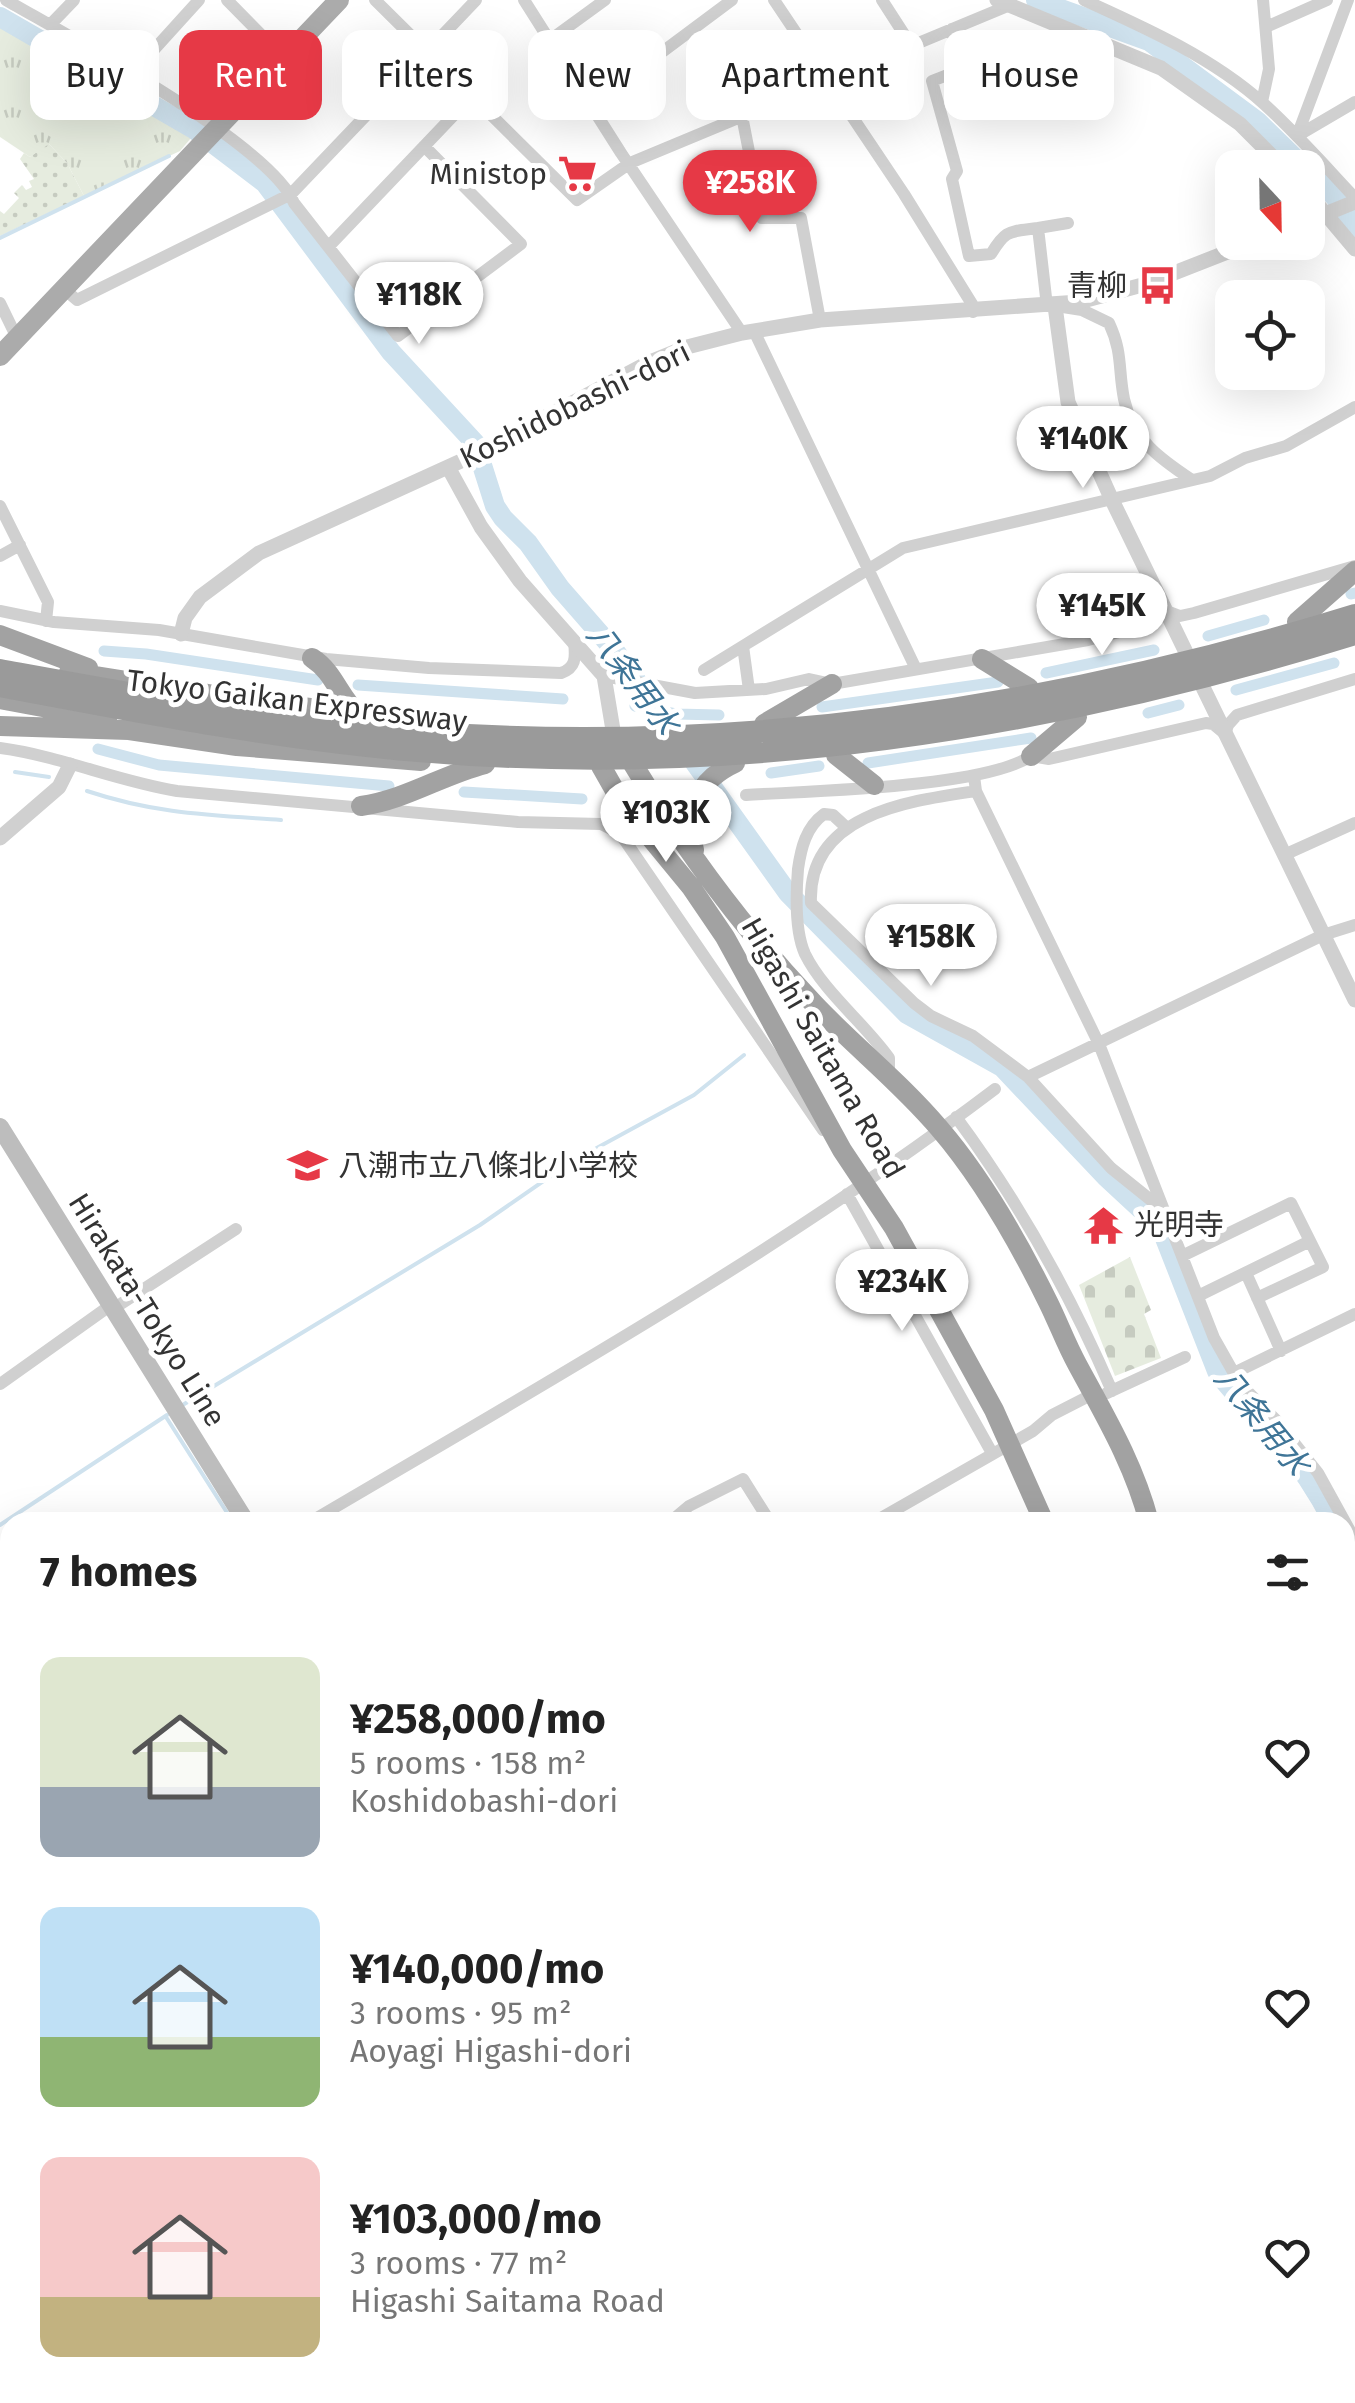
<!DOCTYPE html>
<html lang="en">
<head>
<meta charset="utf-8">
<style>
  body { margin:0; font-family:"Fira Sans","Noto Sans JP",sans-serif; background:#f2f2f2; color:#222; height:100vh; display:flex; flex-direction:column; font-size:38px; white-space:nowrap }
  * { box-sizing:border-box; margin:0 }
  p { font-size:32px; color:#767676 }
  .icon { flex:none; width:55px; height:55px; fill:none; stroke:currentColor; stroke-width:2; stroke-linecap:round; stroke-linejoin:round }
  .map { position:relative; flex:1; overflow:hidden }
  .panel { position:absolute; left:0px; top:1512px; width:1355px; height:892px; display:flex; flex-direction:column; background:#fff; border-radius:30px 30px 0 0; box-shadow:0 10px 40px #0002 }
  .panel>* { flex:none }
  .hud { position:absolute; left:30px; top:30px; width:1295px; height:90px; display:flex; gap:20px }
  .needle { width:65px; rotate:158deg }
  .fabs { position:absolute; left:1215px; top:150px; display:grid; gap:20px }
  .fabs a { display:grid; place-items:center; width:110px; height:110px; border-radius:20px; background:#fff; box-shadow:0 10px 40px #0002; font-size:50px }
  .price { position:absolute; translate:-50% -85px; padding:0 22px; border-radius:35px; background:#fff; color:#222; font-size:32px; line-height:65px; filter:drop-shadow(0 2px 5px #0008) }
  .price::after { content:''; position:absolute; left:50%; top:60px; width:30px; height:22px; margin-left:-15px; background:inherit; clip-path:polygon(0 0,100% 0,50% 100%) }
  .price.selected { background:#e63946; color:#fff }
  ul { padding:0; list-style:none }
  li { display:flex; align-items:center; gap:30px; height:250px; padding:0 40px }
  li span { display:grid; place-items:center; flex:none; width:280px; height:200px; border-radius:20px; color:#555 }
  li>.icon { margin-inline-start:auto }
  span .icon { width:120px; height:120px; fill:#fffc; stroke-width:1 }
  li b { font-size:42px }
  h2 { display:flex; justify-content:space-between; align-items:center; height:120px; padding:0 40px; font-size:42px }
  .chip { padding:0 35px; border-radius:20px; background:#fff; box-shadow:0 10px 40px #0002; font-size:35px; line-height:90px }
  .chip.selected { background:#e63946; color:#fff }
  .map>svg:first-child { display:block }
</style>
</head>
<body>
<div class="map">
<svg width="1355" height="2403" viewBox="0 0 1355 2403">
  <defs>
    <pattern id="grass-dots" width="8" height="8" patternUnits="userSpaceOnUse" patternTransform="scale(2.5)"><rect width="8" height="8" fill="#e6ecdf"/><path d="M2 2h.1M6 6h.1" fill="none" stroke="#c6cbc0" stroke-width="1.8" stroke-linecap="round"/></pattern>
    <pattern id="cemetery-stones" width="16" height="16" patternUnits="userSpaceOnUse" patternTransform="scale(2.5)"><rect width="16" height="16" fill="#e6ecdf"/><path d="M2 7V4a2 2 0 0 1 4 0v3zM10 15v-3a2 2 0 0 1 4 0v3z" fill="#c6cbc0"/></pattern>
    <pattern id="park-tufts" width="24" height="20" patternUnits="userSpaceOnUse" patternTransform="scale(2.5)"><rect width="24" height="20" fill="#e6ecdf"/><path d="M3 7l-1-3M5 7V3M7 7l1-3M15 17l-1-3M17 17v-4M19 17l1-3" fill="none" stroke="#c6cbc0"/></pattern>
  </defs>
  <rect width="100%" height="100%" fill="#fff"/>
  <path fill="url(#grass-dots)" d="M48,143L67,163L84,196L0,236V211L4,214L19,198L14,193L22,185L26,190L32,187L29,181L34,179L20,159L24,153L30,157Z"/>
  <path fill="url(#cemetery-stones)" d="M1130,1257L1151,1310L1144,1314L1161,1358L1115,1376L1079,1285Z"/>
  <path fill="url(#park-tufts)" d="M0,21L196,132L180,151L84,196L67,163L49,144L30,157L0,137Z"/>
  <path fill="#e6ecdf" d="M63,77L138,125L107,173L32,125Z"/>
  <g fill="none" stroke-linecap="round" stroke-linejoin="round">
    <path stroke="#cfe2ee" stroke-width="4" d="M0,238L169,156
      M15,772L49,777
      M87,791C156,814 210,815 281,820
      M181,1406L480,1225L571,1162L694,1095L744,1055
      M166,1417L233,1522
      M0,1525L167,1415"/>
    <path stroke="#cfe2ee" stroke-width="11" d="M1351,594L1355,593
      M1208,636L1264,620
      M104,651L146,654L318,680
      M1046,673L1154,650
      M358,685L563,699
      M1236,690L1334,663
      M635,706L676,714L719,715
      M822,707L998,682
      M1148,713L1179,705
      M98,749L159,765L389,786
      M868,763L1031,738
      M771,773L819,766
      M464,792L582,799"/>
    <path stroke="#cfe2ee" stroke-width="20" d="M1036,0L1149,41L1257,121L1305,168
      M0,17L194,129L265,183L391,352L475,443L495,506L503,518L528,543L560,588L615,651L788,893L907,1014L1002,1067L1106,1177L1161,1228L1217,1371C1232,1393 1252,1410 1270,1430C1296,1459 1316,1488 1333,1522
      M1308,169L1335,197L1355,228
      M1345,1547L1355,1567"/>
    <path stroke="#d0d0d0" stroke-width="12" d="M6,0C68,36 270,144 294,203L398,336L521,244L424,146
      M227,0L283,57
      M375,0L577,200L630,163L1010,5
      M524,0L621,153L742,333
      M774,0L904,194L972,304L973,312
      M882,0L911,45
      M1084,0C1146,28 1213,58 1264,104C1296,133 1325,166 1355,198
      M1348,0L1297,136L1355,102
      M50,25L74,0
      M1266,27L1327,0
      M952,29L960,70L932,81L957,171L952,179L969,256L991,254C1006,229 1009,232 1038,228L1047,306
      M550,40L605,0
      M131,75L199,0
      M1262,102L1269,69L1263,0
      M591,105L732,0
      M742,116L762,218H801L820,320
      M1038,228L1068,223
      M330,245L472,96
      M64,289L77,300L291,194L476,0
      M0,303L17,338
      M1063,307L1082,310L1109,323C1123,353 1118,369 1124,399C1133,440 1159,458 1192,480
      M754,331L916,669
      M0,506L48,602L46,621
      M0,556L20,545
      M0,611L54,622L159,630L326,659L429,668L561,673C578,667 575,655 574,640
      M704,670L743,646
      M604,676L695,693L766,689L809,679L832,684L1088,640L1154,623L1164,610L1180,616L1194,613L1355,566
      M749,690L743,646L903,548L1210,476L1245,458L1286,446L1355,407
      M0,748C60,756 116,781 177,791L518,822L601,824L619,833L626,842L823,1130
      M974,776L976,791L1099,1044L1214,1338L1240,1384L1276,1420L1318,1473L1355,1540
      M976,791C908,801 807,814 811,903L914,1003L931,1016L973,1036L1028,1077L1111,1168L1162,1209
      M746,795C809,791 983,788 1031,756L1049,759L1206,723L1213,724L1225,734L1228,725L1237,715L1355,679
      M847,828L833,815L824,814C806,827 801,848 798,869C796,894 795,932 805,954C823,991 865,1024 889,1058V1076
      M1284,855L1355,823
      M1028,1077L1323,935L1355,925
      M956,1117C1019,1202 1070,1294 1112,1391
      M847,1194L992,1453
      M1182,1256L1291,1203L1323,1267L1257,1298
      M1246,1273L1281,1351
      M1198,1296L1310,1241
      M113,1309L236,1229
      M1234,1373L1355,1314
      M0,1384L111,1305
      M1107,1393L1185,1357
      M310,1522C542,1385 780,1252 995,1089
      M670,1522L689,1506L743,1479L770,1522
      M874,1522L1033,1431L1052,1415L1093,1394
      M0,1607L10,1623
      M0,2013L10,2008
      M1345,2261L1355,2254
      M362,2395L365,2403
      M1301,2395L1306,2403
      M273,2403L296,2395
      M658,2403L672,2395"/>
    <path stroke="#d0d0d0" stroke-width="15" d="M997,0L1161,68L1240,124L1284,168
      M1308,193L1355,249
      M1308,221L1355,202
      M1055,306L1068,402L1111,498L1355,1000
      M448,467L481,527L520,581L604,676L613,730
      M181,634L185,618L200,597L259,553L472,456L650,362L687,347L742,333L820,320L1079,302L1146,284L1253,242
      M0,838L59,787L70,765
      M1345,2049L1355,2044"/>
    <path stroke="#bdbdbd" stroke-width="18" d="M0,1127L246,1522
      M850,2395L855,2403"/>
    <path stroke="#ababab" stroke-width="20" d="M0,356L339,0"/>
    <path stroke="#a2a2a2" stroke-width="20" d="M1297,622L1355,571
      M0,635L88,668
      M312,658C334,672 339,697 358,714
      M982,659L1029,688
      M69,672L226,697L417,722
      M0,699L107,719
      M764,724L832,684
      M0,726L129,730L237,746L421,761
      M608,746L601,766L622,803L691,887L725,937L842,1150L894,1228L994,1410L1044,1522
      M624,749C678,841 741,927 815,1005C855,1047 901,1083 939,1128C983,1179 1018,1241 1048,1302C1058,1322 1066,1344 1077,1364C1105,1416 1134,1464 1149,1522
      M836,755L874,785
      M1031,756L1077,717
      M361,806C405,800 442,775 485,764
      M694,850C684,811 698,780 735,763
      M1345,2281L1355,2315
      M1320,2395L1322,2403"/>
    <path stroke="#9a9a9a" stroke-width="22" d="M0,670C143,696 287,723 433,733C747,754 1055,708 1355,615
      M0,686C138,712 278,739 418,751C735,779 1053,728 1355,634"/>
  </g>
  <defs>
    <symbol id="supermarket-bare" viewBox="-9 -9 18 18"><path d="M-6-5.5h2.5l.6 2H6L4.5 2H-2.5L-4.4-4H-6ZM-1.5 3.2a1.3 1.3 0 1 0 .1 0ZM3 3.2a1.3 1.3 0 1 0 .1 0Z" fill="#e63946" stroke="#fff" stroke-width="2.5" paint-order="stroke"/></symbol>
    <symbol id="bus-bare" viewBox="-9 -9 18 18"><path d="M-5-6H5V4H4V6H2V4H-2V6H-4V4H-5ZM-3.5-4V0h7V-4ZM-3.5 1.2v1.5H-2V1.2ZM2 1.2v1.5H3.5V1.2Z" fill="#e63946" stroke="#fff" stroke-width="2.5" paint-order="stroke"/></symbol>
    <symbol id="school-bare" viewBox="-9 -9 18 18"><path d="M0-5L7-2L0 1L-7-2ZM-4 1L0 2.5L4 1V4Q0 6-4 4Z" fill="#e63946" stroke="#fff" stroke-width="2.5" paint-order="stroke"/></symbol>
    <symbol id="temple-bare" viewBox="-9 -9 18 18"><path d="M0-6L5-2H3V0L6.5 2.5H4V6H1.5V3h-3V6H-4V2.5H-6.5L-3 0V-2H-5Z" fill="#e63946" stroke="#fff" stroke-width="2.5" paint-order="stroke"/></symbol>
  </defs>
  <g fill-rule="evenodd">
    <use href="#supermarket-bare" x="550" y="146" width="55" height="55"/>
    <use href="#bus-bare" x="1130" y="258" width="55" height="55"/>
    <use href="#school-bare" x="280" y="1138" width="55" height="55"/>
    <use href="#temple-bare" x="1076" y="1198" width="55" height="55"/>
  </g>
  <g text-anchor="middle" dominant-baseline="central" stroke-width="10" stroke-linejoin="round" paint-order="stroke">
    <g font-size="30" fill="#333" stroke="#fff" text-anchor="end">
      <text x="547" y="174">Ministop</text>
      <text x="1127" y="286">青柳</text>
      <text x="338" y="1166" text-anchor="start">八潮市立八條北小学校</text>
      <text x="1134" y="1225" text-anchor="start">光明寺</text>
    </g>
    <g font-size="30" fill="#333" stroke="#fff">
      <text transform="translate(575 405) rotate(-26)">Koshidobashi-dori</text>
      <text transform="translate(297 701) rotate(7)">Tokyo Gaikan Expressway</text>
      <text transform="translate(823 1048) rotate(60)">Higashi Saitama Road</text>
      <text transform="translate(147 1310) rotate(58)">Hirakata-Tokyo Line</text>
    </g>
    <g font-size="32" font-style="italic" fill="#3f7597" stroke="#fff">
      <text transform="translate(633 679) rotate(53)">八条用水</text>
      <text transform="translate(1262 1421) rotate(51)">八条用水</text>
    </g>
  </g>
</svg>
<div class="fabs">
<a><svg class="needle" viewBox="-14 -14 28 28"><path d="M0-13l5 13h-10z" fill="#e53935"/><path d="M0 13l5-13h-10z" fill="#767676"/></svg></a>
<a><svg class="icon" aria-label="locate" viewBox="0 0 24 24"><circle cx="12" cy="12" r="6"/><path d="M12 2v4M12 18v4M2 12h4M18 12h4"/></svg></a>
</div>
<b class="price selected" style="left:750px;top:235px">¥258K</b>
<b class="price" style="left:419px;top:347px">¥118K</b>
<b class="price" style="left:1083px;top:491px">¥140K</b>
<b class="price" style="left:1102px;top:658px">¥145K</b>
<b class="price" style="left:666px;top:865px">¥103K</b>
<b class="price" style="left:931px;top:989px">¥158K</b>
<b class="price" style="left:902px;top:1334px">¥234K</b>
<div class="hud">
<a class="chip">Buy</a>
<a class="chip selected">Rent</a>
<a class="chip">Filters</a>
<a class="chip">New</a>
<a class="chip">Apartment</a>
<a class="chip">House</a>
</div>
<section class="panel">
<h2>7 homes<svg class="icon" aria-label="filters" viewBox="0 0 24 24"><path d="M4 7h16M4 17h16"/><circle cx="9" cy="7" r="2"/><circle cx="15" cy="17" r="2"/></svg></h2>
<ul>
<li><span style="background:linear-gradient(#dfe7d0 65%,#9aa5b1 0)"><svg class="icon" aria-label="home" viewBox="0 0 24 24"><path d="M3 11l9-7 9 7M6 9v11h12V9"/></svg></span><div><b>¥258,000/mo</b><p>5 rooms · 158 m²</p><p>Koshidobashi-dori</p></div><svg class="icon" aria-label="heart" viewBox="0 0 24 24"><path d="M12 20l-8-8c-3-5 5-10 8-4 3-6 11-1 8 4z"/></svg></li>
<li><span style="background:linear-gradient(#bfe0f5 65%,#8fb573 0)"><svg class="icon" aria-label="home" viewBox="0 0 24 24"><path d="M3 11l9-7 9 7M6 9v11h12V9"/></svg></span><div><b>¥140,000/mo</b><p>3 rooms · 95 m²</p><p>Aoyagi Higashi-dori</p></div><svg class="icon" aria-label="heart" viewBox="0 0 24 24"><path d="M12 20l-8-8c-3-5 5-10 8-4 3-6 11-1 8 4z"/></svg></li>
<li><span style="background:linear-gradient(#f6c9c9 70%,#c2b280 0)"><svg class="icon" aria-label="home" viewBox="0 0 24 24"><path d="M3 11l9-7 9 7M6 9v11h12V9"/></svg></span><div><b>¥103,000/mo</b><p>3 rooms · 77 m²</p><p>Higashi Saitama Road</p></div><svg class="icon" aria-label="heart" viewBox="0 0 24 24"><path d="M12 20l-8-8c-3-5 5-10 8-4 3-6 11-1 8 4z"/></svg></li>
</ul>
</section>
</div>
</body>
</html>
